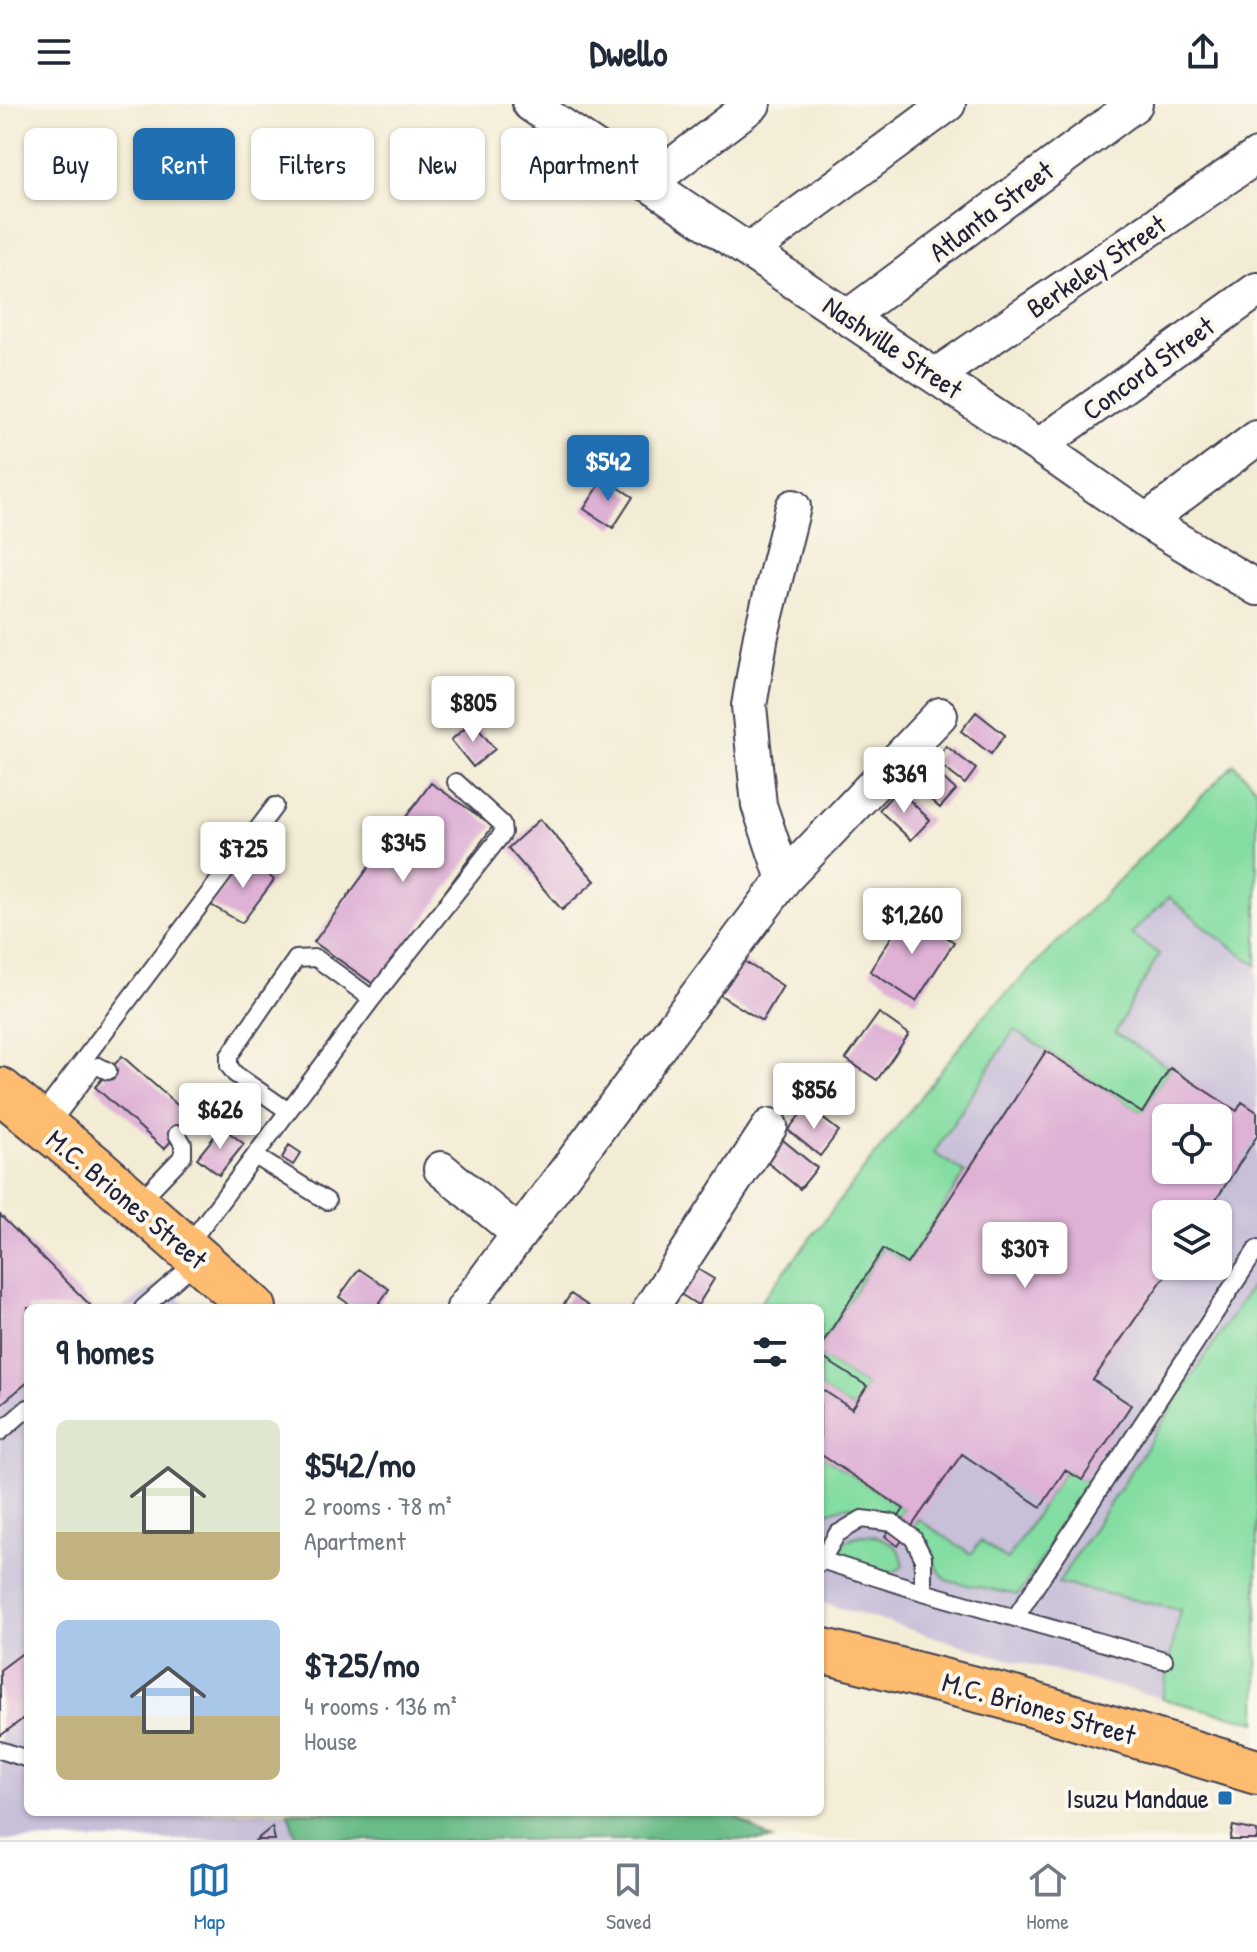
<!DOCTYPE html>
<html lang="en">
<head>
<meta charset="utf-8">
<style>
  body { margin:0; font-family:"Patrick Hand",sans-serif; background:#f6f6f7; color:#1f2937; height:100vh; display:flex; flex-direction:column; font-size:30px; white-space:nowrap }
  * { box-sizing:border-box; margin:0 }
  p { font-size:26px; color:#747a83 }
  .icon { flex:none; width:44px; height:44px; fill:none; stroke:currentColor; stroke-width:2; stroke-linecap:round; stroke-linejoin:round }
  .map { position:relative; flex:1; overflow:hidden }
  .details { position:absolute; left:24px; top:1200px; width:800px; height:512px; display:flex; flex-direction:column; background:#fff; border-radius:12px; box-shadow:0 2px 6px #0004 }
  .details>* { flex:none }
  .guide { position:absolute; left:24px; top:24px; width:800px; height:72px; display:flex; gap:16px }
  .tools { position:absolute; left:1152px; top:1000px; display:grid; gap:16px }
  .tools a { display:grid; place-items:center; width:80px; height:80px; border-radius:12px; background:#fff; box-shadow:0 2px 6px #0004; font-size:40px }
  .price { position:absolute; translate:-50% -68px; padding:0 18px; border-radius:8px; background:#fff; color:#222; font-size:26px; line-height:52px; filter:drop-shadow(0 2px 4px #0008) }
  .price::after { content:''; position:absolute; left:50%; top:48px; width:24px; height:18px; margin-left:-12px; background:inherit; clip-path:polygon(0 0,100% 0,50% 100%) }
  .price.on { background:#1f6fb2; color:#fff }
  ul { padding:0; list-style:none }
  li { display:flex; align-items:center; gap:24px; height:200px; padding:0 32px }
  li span { display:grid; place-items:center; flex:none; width:224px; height:160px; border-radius:12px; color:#555 }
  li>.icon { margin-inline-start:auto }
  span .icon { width:96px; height:96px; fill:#fffc; stroke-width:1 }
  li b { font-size:34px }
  h2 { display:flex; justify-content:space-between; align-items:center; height:96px; padding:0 32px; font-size:34px }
  .tag { padding:0 28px; border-radius:12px; background:#fff; box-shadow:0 2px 6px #0004; font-size:28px; line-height:72px }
  .tag.on { background:#1f6fb2; color:#fff }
  header { display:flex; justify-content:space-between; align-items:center; height:104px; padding:0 32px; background:#fff; font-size:36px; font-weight:700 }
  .tab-bar { display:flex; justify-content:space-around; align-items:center; height:112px; border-top:2px solid #e0e1e3; background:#fff; font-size:22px; color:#747a83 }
  .tab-bar a { display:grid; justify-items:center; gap:4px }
  .tab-bar .on { color:#1f6fb2 }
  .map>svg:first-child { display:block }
</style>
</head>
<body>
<header><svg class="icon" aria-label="menu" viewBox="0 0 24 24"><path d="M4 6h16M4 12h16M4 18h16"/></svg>Dwello<svg class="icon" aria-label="share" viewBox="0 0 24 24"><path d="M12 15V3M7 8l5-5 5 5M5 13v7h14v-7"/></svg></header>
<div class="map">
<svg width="1257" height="1736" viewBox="0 0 1257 1736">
  <rect width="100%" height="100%" fill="#fbf7ec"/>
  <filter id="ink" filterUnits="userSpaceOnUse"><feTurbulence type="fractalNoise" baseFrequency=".0125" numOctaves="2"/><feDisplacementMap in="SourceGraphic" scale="16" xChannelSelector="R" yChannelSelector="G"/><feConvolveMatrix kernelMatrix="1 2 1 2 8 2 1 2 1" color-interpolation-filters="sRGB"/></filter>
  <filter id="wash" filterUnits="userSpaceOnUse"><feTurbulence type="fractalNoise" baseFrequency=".006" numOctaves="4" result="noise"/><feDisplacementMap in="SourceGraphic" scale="32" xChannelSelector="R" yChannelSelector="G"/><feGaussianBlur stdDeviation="1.8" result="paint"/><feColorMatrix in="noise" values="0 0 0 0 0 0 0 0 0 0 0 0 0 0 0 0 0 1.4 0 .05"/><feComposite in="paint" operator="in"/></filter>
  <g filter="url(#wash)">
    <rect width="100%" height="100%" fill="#f3ecd5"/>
    <path fill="#c8bfd8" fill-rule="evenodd" d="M1234,660L1257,685V1618L1007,1555L820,1498V1204H756L981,915ZM1166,1014H1218V1066H1166ZM1166,1110H1218V1162H1166Z
      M161,1177L191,1204H122Z
      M28,1278V1708H288L297,1736H0V1301Z"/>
    <path fill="#84dda2" stroke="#53806e" stroke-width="2" d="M1234,660L1257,685V861L1219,834L1169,793L1131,830L1159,850L1115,929L1170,964L1142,1009L1014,926L934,1049L965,1069L907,1160L882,1145L820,1243V1204H756L981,915Z
      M1257,1173V1618L1162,1595L1180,1506L1058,1479Z
      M820,1252L867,1282L852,1305L820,1284Z
      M820,1350L904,1405L896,1415C871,1400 846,1397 820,1412Z
      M1065,1366L1092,1381L1018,1491L948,1477C931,1463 931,1441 910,1426L918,1415L971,1450L981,1437L1007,1456Z
      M862,1431C882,1431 903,1440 903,1462L892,1469L842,1453L841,1442L851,1434Z"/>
    <path fill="#6bbc88" stroke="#466f62" stroke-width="2" d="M288,1708H728L772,1736H297Z"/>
    <g id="blocks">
      <path fill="#deb1d5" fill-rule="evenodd" d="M604,374L633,393L613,424L584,405Z
        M976,608L1005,631L991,650L961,627Z
        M473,618L495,645L473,663L451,636Z
        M946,642L976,665L965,680L935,657Z
        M924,657L956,686L940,704L908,676Z
        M431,679L493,722L376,882L314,838Z
        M898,685L930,716L911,736L879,706Z
        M540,715L595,777L562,806L508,744Z
        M248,750L274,776L242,819L211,801Z
        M907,808L954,838L916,897L870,867Z
        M739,854L783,882L762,917L717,889Z
        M879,909L909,930L877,976L846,955Z
        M1046,947L1142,1009L1170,964L1237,1007L1242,998L1257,1008V1032L1207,1110H1166V1162H1172L1093,1276L1131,1301L1082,1376L1065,1366L1041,1403L962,1350L898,1442L885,1432L904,1405L820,1350V1284L852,1305L867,1282L820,1252V1243L883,1145L907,1160ZM1166,1014H1218V1066H1166Z
        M122,952L192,1014L164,1045L95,983Z
        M807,1002L839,1027L820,1052L788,1026Z
        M222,1023L244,1040L219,1071L197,1054Z
        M778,1032L817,1064L800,1085L761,1053Z
        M289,1041L301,1049L293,1061L282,1054Z
        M0,1111L93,1204H28V1278L0,1301Z
        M689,1160L714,1175L698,1201L674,1186Z
        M359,1165L389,1185L376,1204H355L339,1193Z
        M571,1190L591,1204H561Z
        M28,1545V1611L0,1632V1566Z
        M1233,1722L1257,1727V1736H1230Z
        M272,1723L275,1736H256Z"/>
    </g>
  </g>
  <g filter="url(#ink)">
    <use href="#blocks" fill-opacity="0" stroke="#414052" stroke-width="2"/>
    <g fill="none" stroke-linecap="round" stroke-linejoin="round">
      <defs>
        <path id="lane" d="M288,1007L235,970L229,962V952L296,855L316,854L372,895
          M38,1016L275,702
          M48,1023L92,965L98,962L108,967
          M255,1052L327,1097
          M138,1099L183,1052V1040L177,1030
          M188,1141L372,895L503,729L502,720L456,678
          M143,1204L196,1158
          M0,1328L28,1304
          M821,1456L923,1488L1164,1556
          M820,1459L837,1430L862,1415L893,1419L913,1434L923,1453V1488
          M1015,1514L1257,1145
          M0,1646L28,1655"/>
        <path id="street" d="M530,0L1039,342L1146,417L1257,484
          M648,80L753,0
          M749,147L948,0
          M848,213L1135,0
          M935,272L1257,52
          M1039,342L1257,186
          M1146,417L1257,334
          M784,775L759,701L749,602L761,531L793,403
          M441,1065L518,1129
          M464,1204L784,775L940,611
          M651,1204L770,1022"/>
        <path id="primary" d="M0,986L92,1061L254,1204
          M820,1546L1014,1595L1257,1668"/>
      </defs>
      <use href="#lane" stroke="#414052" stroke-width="20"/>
      <use href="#street" stroke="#414052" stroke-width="38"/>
      <use href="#primary" stroke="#414052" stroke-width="48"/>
      <use href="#lane" stroke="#fff" stroke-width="16"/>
      <use href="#street" stroke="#fff" stroke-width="34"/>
      <use href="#primary" stroke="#fdbc70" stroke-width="44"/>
    </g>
  </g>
  <rect fill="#1f6fb2" stroke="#fbf7ec" stroke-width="3" x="1217" y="1686" width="16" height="16" rx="4"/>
  <g text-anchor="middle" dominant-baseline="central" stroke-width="8" stroke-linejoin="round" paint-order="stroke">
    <g font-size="28" fill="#22223b" stroke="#fbf7ec">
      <text transform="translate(991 107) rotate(-37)">Atlanta Street</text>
      <text transform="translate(1096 162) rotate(-34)">Berkeley Street</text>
      <text transform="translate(893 243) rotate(34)">Nashville Street</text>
      <text transform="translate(1148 264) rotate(-36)">Concord Street</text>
      <text transform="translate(127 1095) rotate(40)">M.C. Briones Street</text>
      <text transform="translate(1039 1604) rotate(16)">M.C. Briones Street</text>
    </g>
    <g font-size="28" fill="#22223b" stroke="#fbf7ec" text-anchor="end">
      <text x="1209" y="1694">Isuzu Mandaue</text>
    </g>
  </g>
</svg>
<div class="tools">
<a><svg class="icon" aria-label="locate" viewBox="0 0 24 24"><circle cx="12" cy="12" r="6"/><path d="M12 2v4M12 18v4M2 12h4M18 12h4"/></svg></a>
<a><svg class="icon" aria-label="layers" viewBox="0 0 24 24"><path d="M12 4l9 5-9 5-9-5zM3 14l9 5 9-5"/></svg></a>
</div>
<b class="price on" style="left:608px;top:399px">$542</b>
<b class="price" style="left:473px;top:640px">$805</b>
<b class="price" style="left:904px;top:711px">$369</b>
<b class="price" style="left:403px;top:780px">$345</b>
<b class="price" style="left:243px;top:786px">$725</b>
<b class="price" style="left:912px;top:852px">$1,260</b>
<b class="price" style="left:814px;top:1027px">$856</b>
<b class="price" style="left:220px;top:1047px">$626</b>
<b class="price" style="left:1025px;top:1186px">$307</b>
<div class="guide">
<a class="tag">Buy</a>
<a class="tag on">Rent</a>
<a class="tag">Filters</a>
<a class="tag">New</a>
<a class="tag">Apartment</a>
</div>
<section class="details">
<h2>9 homes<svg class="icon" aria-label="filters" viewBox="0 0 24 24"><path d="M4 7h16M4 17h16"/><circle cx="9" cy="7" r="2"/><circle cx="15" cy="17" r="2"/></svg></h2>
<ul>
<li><span style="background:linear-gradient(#dfe7d0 70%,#c2b280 0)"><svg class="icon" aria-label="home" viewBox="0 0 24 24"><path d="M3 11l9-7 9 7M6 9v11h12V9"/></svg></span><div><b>$542/mo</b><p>2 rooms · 78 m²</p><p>Apartment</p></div></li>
<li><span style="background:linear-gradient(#a9c7e8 60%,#c2b280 0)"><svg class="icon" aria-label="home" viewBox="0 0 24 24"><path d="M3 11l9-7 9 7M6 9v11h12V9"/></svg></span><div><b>$725/mo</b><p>4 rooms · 136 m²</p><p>House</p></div></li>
</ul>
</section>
</div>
<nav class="tab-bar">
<a class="on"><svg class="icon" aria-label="map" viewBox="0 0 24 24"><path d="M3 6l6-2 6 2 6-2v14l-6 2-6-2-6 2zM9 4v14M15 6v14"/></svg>Map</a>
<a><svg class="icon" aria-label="saved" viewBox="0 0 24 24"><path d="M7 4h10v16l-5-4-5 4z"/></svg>Saved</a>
<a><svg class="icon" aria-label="home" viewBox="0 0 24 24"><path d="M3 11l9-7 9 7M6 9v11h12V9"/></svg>Home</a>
</nav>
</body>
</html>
